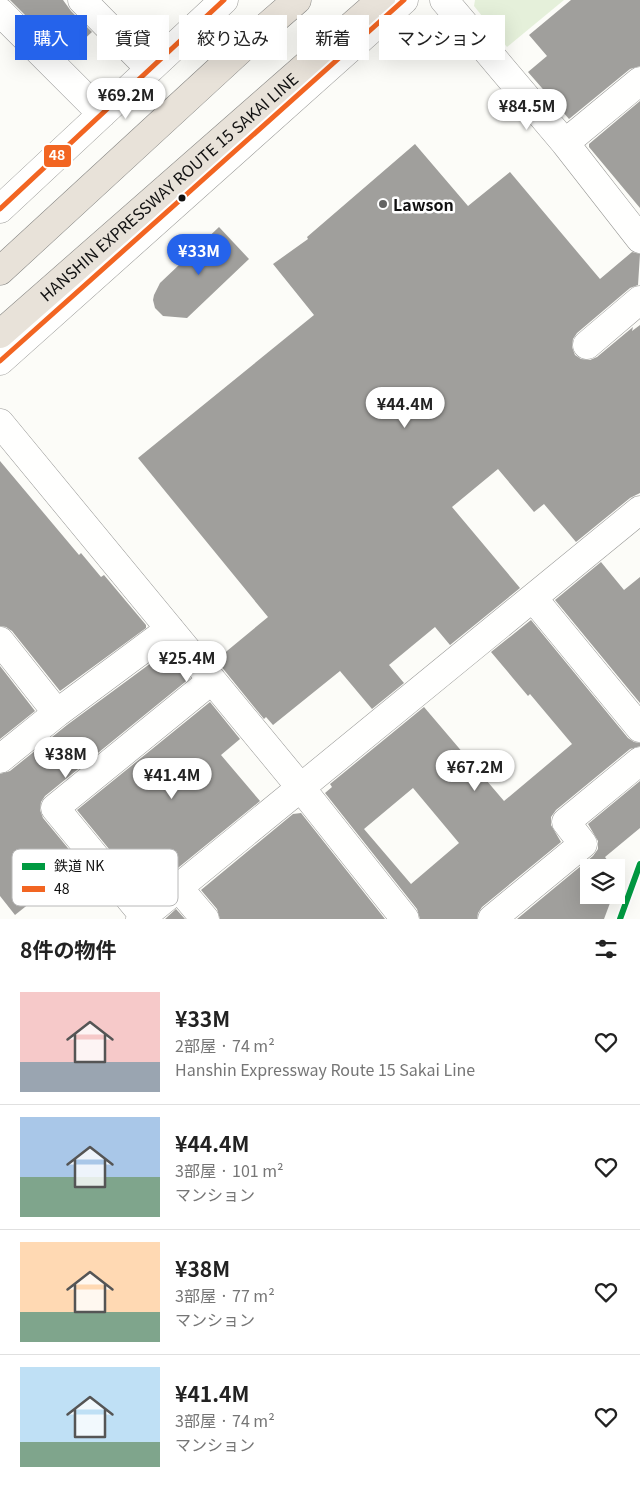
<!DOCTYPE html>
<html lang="ja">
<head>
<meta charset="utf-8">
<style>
  body { margin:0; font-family:Georgia,"Noto Sans JP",serif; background:#f2f2f2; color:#222; height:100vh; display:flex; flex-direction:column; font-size:19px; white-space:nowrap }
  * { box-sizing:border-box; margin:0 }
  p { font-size:16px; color:#767676 }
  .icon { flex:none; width:28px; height:28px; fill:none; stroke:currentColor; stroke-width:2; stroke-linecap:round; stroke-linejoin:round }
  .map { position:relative; height:919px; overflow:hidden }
  .side { display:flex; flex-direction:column; background:#fff; flex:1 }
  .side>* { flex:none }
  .banner { position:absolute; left:15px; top:15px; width:610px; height:45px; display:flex; gap:10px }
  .fabs { position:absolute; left:580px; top:859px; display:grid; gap:10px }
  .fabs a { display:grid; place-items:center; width:45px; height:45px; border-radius:0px; background:#fff; box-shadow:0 5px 20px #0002; font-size:25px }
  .price { position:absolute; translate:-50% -42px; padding:0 11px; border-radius:18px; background:#fff; color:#222; font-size:16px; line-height:32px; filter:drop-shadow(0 1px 2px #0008) }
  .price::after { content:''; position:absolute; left:50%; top:30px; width:15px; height:11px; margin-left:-8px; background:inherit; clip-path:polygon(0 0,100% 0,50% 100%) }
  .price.on { background:#2563eb; color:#fff }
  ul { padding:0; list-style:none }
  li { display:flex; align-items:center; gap:15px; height:125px; padding:0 20px }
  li+li { border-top:1px solid #e0e0e0 }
  li span { display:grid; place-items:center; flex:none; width:140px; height:100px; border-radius:0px; color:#555 }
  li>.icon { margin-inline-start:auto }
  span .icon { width:60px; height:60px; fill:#fffc; stroke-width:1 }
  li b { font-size:21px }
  h2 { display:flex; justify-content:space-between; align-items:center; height:60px; padding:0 20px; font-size:21px }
  .chip { padding:0 18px; border-radius:0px; background:#fff; box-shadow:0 5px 20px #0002; font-size:18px; line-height:45px }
  .chip.on { background:#2563eb; color:#fff }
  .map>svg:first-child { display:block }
</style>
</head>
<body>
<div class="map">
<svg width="640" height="919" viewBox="0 0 640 919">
  <rect width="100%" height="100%" fill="#fcfcf8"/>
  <path fill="#e5f0da" d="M475,0H564L507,47L474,6Z"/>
  <path fill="#a09f9c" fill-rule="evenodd" d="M10,0H63L71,11L92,32L66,56Z
    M571,0H640V66L630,69L569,119L528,72L547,56L529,35Z
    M640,101V208L589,147V144Z
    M415,144L468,206L510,172L600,279L632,252L640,254L638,285L630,288L577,333L573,339L572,347L575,355L581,359L590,360L597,357L633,327L632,331L640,325V493L630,498L576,542L544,504L534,512L498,469L452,507L520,588L450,645L435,627L389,665L404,683L372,709L340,671L273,725L266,717L264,719L216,660L268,617L138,458L314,315L273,264L308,239L307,237Z
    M219,227L249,259L187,318L163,316L155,308L153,300L154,295L160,283Z
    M0,461L79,555L81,553L101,577L104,575L146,625V628L60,691L12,631L6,627L0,626Z
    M601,562L624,590L640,577V703L555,600Z
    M531,620L628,738L634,742L640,743V746L630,749L556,810L551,817V825L561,842L482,907L478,913L477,919H420L417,909L325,793L332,787L330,784L424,707L504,801L572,744L530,694L528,696L491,652ZM413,788L459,843L411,884L364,829Z
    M166,652H169L190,678L45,796L41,802L40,810L43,818L72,853L47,874L55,883L15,915L0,896V774L10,771L67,725Z
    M0,666L35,711L0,739Z
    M210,702L240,739L221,755L260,801L146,894L77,810Z
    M640,781V828L605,857L613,868H589V895H613L604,919H517L593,856L598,849V841L588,824Z
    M301,813L385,919H220L217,909L201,890L293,814Z
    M176,909L185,919H165Z"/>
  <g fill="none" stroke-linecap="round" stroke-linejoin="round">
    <defs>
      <path id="minor" d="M82,0L150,69
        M444,0L565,143L640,239
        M0,12L102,114
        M565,143L640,81
        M0,209L224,0
        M587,345L640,300
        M0,361L404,0
        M0,423L301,788L405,919
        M533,598L640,728
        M0,641L57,713
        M0,759L57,713L170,629
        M178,887L205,919
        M144,916L55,808L212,680
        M140,919L640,510
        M492,919L583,844L566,822L640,761"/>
      <g id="highway">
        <path d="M0,271L251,40L297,0"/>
        <path id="s1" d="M0,334L381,0"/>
      </g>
    </defs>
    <use href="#minor" stroke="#979795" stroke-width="29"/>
    <use href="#highway" stroke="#848482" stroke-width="29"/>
    <use href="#minor" stroke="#fffffe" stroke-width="28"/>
    <use href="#highway" stroke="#e8e2d9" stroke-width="28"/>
    <defs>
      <path id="bus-1" d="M0,209L224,0
        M0,361L404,0"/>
    </defs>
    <use href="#bus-1" stroke="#fff" stroke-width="9"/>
    <use href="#bus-1" stroke="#f26522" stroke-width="5"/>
    <defs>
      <path id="rail-1" d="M620,919L640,864"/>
    </defs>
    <use href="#rail-1" stroke="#fff" stroke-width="10"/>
    <use href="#rail-1" stroke="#009a41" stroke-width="6"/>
  </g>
  <circle fill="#111" stroke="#fff" stroke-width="2" cx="182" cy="198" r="4.5"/>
  <circle fill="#636362" stroke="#fff" stroke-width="2" cx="383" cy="204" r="5"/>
  <g text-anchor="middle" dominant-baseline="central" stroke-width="5" stroke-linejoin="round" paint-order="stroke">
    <g font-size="16" fill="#111" stroke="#fff">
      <text stroke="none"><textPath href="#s1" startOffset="224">HANSHIN EXPRESSWAY ROUTE 15 SAKAI LINE</textPath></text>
    </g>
    <g font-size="16" font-weight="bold" fill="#111" stroke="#fff" text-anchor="start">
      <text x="393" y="204">Lawson</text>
    </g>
  </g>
  <rect x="12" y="849" width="166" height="57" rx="8" fill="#fff" stroke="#b8b8b8" stroke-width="1"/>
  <rect x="22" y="863" width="23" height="7" fill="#009a41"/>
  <rect x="22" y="886" width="23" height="6" fill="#f26522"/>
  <g font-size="14" fill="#111">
    <text x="54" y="871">鉄道 NK</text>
    <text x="54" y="894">48</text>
  </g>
  <rect stroke="#fff" stroke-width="2" x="43" y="144" width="29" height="24" rx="5" fill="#f26522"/>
  <g font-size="14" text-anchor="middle" font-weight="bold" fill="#fff">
    <text x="57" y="160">48</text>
  </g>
</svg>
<div class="fabs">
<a><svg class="icon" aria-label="layers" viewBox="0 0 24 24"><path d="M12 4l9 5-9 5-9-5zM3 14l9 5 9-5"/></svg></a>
</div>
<b class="price" style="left:126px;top:120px">¥69.2M</b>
<b class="price" style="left:527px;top:131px">¥84.5M</b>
<b class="price on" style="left:199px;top:276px">¥33M</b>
<b class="price" style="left:405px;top:429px">¥44.4M</b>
<b class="price" style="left:187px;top:683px">¥25.4M</b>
<b class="price" style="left:66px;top:779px">¥38M</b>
<b class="price" style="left:475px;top:792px">¥67.2M</b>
<b class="price" style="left:172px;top:800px">¥41.4M</b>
<div class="banner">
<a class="chip on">購入</a>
<a class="chip">賃貸</a>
<a class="chip">絞り込み</a>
<a class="chip">新着</a>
<a class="chip">マンション</a>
</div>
</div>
<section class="side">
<h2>8件の物件<svg class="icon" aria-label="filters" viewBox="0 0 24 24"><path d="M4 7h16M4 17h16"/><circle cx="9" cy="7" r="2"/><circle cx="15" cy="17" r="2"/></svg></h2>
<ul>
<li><span style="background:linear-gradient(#f6c9c9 70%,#9aa5b1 0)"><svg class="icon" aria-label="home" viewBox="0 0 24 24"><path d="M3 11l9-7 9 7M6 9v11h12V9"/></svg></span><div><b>¥33M</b><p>2部屋 · 74 m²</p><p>Hanshin Expressway Route 15 Sakai Line</p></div><svg class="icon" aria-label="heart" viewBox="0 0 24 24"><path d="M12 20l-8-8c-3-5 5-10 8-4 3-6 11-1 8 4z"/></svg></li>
<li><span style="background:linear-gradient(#a9c7e8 60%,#7fa58c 0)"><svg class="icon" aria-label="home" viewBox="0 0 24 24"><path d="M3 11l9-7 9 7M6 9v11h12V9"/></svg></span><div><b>¥44.4M</b><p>3部屋 · 101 m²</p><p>マンション</p></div><svg class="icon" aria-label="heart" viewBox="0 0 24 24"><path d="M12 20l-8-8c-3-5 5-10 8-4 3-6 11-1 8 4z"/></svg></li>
<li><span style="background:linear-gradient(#ffd9b3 70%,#7fa58c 0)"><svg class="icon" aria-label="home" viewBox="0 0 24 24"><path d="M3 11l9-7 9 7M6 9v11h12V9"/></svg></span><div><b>¥38M</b><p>3部屋 · 77 m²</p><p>マンション</p></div><svg class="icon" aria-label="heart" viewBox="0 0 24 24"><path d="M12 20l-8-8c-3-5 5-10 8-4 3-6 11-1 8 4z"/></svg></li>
<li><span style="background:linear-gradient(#bfe0f5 75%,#7fa58c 0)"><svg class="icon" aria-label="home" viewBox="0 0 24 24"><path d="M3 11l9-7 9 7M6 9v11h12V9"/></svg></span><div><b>¥41.4M</b><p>3部屋 · 74 m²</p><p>マンション</p></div><svg class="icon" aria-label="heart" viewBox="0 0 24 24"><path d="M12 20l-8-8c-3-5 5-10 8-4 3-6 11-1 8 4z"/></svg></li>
</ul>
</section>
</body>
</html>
